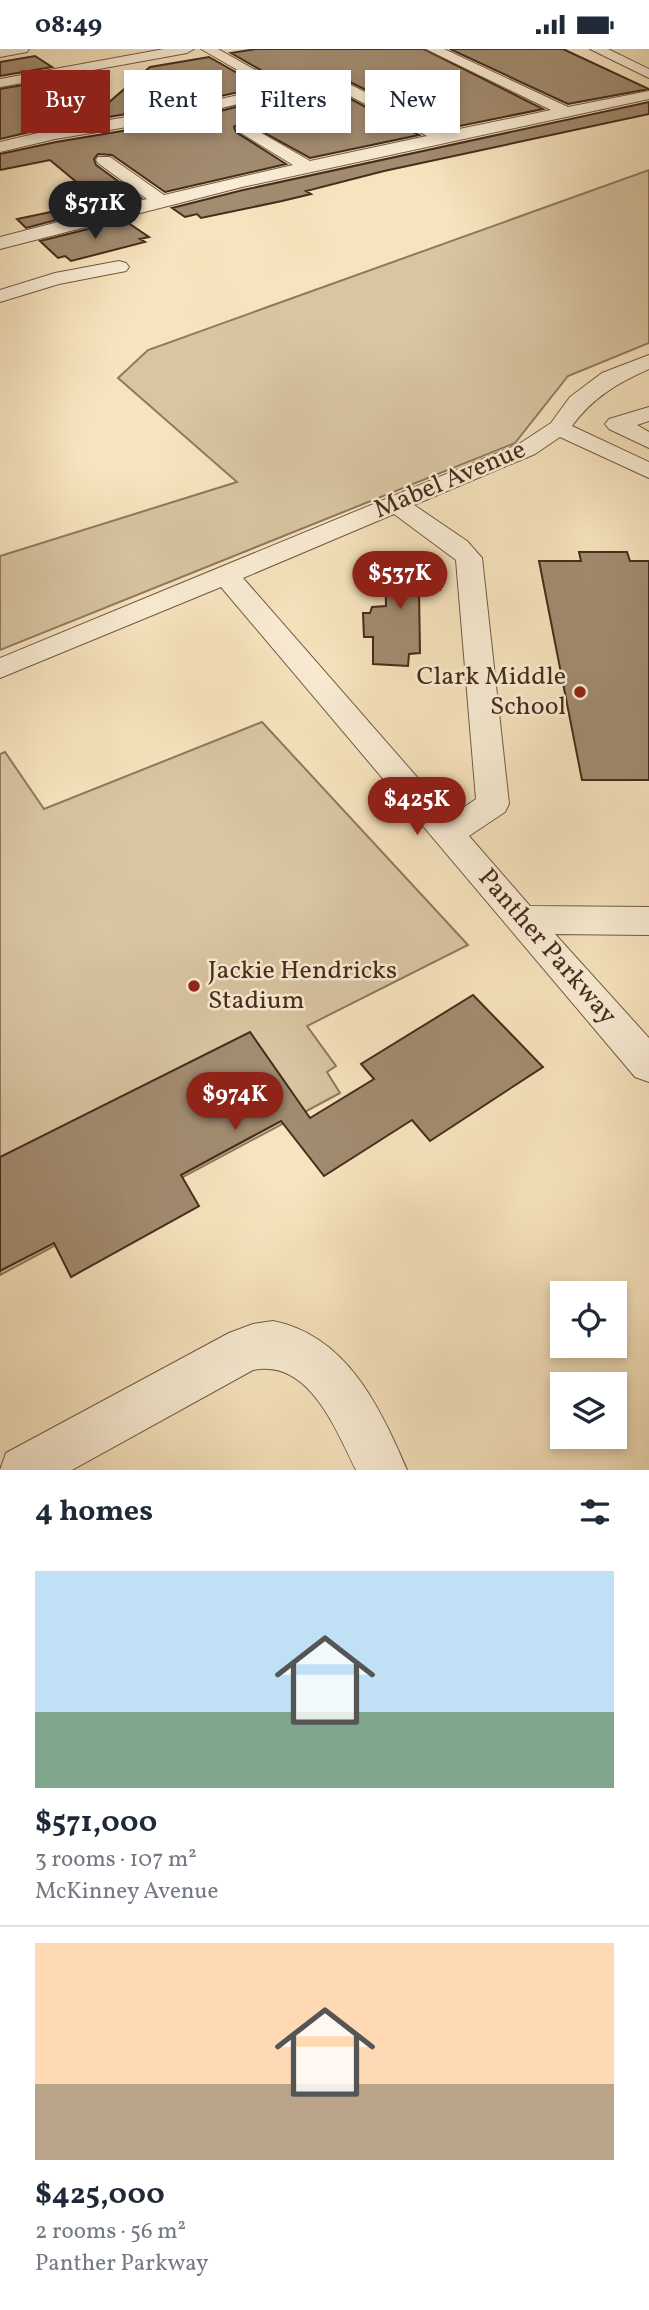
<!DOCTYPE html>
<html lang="en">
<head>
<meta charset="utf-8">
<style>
  body { margin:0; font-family:Vollkorn,serif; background:#f6f6f7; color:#1f2937; height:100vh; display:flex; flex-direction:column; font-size:26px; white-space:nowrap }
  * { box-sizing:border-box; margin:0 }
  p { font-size:23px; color:#747a83 }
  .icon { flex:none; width:38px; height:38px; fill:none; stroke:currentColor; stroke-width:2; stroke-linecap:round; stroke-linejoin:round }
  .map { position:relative; height:1421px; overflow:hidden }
  .panel { display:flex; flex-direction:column; background:#fff; flex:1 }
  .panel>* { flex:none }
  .hud { position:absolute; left:21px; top:21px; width:607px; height:63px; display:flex; gap:14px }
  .tools { position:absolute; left:550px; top:1232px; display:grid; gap:14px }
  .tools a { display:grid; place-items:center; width:77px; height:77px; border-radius:0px; background:#fff; box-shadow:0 4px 10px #0003; font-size:35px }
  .price { position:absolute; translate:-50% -60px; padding:0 16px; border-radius:24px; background:#8f2418; color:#fff; font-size:23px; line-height:46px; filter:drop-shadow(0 2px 4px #0008) }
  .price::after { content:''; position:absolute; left:50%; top:42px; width:21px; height:16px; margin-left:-10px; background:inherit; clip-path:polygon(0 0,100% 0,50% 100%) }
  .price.active { background:#222; color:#fff }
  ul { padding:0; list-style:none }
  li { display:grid; align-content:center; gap:14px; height:371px; padding:0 35px }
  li+li { border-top:2px solid #e0e1e3 }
  li span { display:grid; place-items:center; height:217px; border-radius:0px; color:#555 }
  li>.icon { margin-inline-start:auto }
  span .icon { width:126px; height:126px; fill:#fffc; stroke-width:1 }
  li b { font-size:30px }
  h2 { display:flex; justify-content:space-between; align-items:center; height:84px; padding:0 35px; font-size:30px }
  .pill { padding:0 24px; border-radius:0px; background:#fff; box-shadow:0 4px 10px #0003; font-size:24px; line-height:63px }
  .pill.active { background:#8f2418; color:#fff }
  .status { display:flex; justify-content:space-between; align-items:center; height:49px; padding:0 35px; background:#fff; direction:ltr }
  .status svg { height:19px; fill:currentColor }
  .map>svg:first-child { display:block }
</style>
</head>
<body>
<div class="status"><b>08:49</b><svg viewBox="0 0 49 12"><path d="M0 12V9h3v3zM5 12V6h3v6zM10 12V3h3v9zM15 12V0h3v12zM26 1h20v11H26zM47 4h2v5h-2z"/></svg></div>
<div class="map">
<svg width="649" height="1421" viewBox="0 0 649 1421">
  <rect width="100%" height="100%" fill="#f7e4be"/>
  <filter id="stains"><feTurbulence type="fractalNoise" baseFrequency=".00286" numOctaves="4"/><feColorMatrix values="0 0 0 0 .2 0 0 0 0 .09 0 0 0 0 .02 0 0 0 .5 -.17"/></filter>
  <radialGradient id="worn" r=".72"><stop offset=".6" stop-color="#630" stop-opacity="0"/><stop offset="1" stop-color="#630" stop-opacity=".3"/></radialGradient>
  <path fill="#d9c5a2" stroke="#8f785f" stroke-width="2" d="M649,121V294L568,327L515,394L0,601V507L237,433L118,329L148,301Z
    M262,673L468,896L307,977L336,1017L327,1023L340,1044L0,1226V705L5,703L44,760Z"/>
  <path fill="#a28c70" stroke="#452c1c" stroke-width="2" d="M256,0H424L543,60L445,80L336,26L325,25L321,30L324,36L419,86L310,109L243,72L234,78L236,83L286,115L165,143L112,106L98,105L94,110L96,116L141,149L105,157L50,111L0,121V105L56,93L182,72L289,44L290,38L231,4Z
    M450,0H563L649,40L568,55Z
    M35,7L52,18L0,27V13Z
    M209,8L262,38L180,56L55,77L0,90V40L68,28L108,54L150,18Z
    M649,53V65L384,122L306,142L311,145L282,152L201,169L197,165L185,168L172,159L243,141Z
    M98,153L105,158L26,179L17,170Z
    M124,171L149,188L140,190L145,193L71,212L65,207L58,209L40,192Z
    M579,503H627L630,512H649V731H582L539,512H581Z
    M431,508L440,541L419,542L420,604L409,605L408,617L373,615V588H364L363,564H370L372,558L386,557L385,510Z
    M473,946L543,1018L430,1092L412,1071L324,1127L281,1072L181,1126L199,1157L71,1228L54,1194L0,1222V1108L250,983L310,1069L374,1030L361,1015Z"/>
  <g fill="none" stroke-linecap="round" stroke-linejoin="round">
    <defs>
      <path id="minor" d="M0,0H29L27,3L0,8Z
        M164,0H194L187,4L0,38V30Z
        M201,0H218L289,40L287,43L181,69L55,90L0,103V93L55,80L181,59L269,39Z
        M426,0H444L568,58L649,42V50L242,138L0,200V188L147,150L98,114L96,111L98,108H110L164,146L293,116L238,82L236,79L238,76L244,74L310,112L427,87L325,34L323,31L325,28H335L445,83L551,61Z
        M590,0H608L649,20V29Z
        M119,212L126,214L129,218L126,222L59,235L0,253V241L55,224Z
        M649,306V320C618,334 593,348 572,377L649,413V429L560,388L535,405L414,456L467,492L482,509L509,755L505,763L469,787L530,857L649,858V886L555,885L649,989V1033L635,1028L221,538L0,629V609L519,395L551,374L570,348L602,324ZM394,465L456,511L476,750L451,767L243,529Z
        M649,358V372L637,376L649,383V399L609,380L605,375L609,370Z
        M273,1272C346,1286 381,1359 407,1421H356C336,1381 309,1309 253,1321L72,1421H0L6,1404L229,1284L253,1275Z"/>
    </defs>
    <use href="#minor" stroke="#725a44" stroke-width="2"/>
    <use href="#minor" fill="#faedd5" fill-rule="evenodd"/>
  </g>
  <g fill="#8f2418" stroke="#faedd5" stroke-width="2.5">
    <circle cx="580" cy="643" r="7"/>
    <circle cx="194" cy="937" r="7"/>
  </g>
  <g text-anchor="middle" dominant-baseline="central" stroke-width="5" stroke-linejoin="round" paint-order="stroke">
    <g font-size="26" fill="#452c1c" stroke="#faedd5">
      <text transform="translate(450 431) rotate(-23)">Mabel Avenue</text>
      <text transform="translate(547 898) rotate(49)">Panther Parkway</text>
    </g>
    <g font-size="26" fill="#452c1c" stroke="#faedd5" text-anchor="end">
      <text x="566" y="628">Clark Middle<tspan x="566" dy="30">School</tspan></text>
      <text x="208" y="922" text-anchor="start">Jackie Hendricks<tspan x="208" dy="30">Stadium</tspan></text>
    </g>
  </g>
  <rect width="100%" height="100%" filter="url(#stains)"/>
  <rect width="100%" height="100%" fill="url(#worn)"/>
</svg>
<div class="tools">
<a><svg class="icon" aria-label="locate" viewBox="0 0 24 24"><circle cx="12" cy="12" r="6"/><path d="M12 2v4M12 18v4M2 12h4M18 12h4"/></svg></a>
<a><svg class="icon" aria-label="layers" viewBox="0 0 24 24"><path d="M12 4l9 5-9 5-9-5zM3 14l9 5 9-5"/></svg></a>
</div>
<b class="price active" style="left:95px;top:192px">$571K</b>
<b class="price" style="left:400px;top:562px">$537K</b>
<b class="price" style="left:417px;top:788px">$425K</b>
<b class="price" style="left:235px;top:1083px">$974K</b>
<div class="hud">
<a class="pill active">Buy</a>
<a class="pill">Rent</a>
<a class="pill">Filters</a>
<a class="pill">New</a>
</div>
</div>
<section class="panel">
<h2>4 homes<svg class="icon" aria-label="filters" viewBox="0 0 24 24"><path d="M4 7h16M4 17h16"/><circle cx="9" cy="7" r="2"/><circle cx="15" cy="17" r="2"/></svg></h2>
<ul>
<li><span style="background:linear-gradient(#bfe0f5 65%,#7fa58c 0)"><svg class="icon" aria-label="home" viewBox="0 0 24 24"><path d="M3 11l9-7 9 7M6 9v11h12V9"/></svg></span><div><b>$571,000</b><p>3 rooms · 107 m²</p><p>McKinney Avenue</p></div></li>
<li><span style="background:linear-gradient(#ffd9b3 65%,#b9a48a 0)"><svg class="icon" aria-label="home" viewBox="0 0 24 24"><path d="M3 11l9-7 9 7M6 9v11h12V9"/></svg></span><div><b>$425,000</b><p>2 rooms · 56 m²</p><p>Panther Parkway</p></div></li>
</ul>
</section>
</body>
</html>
